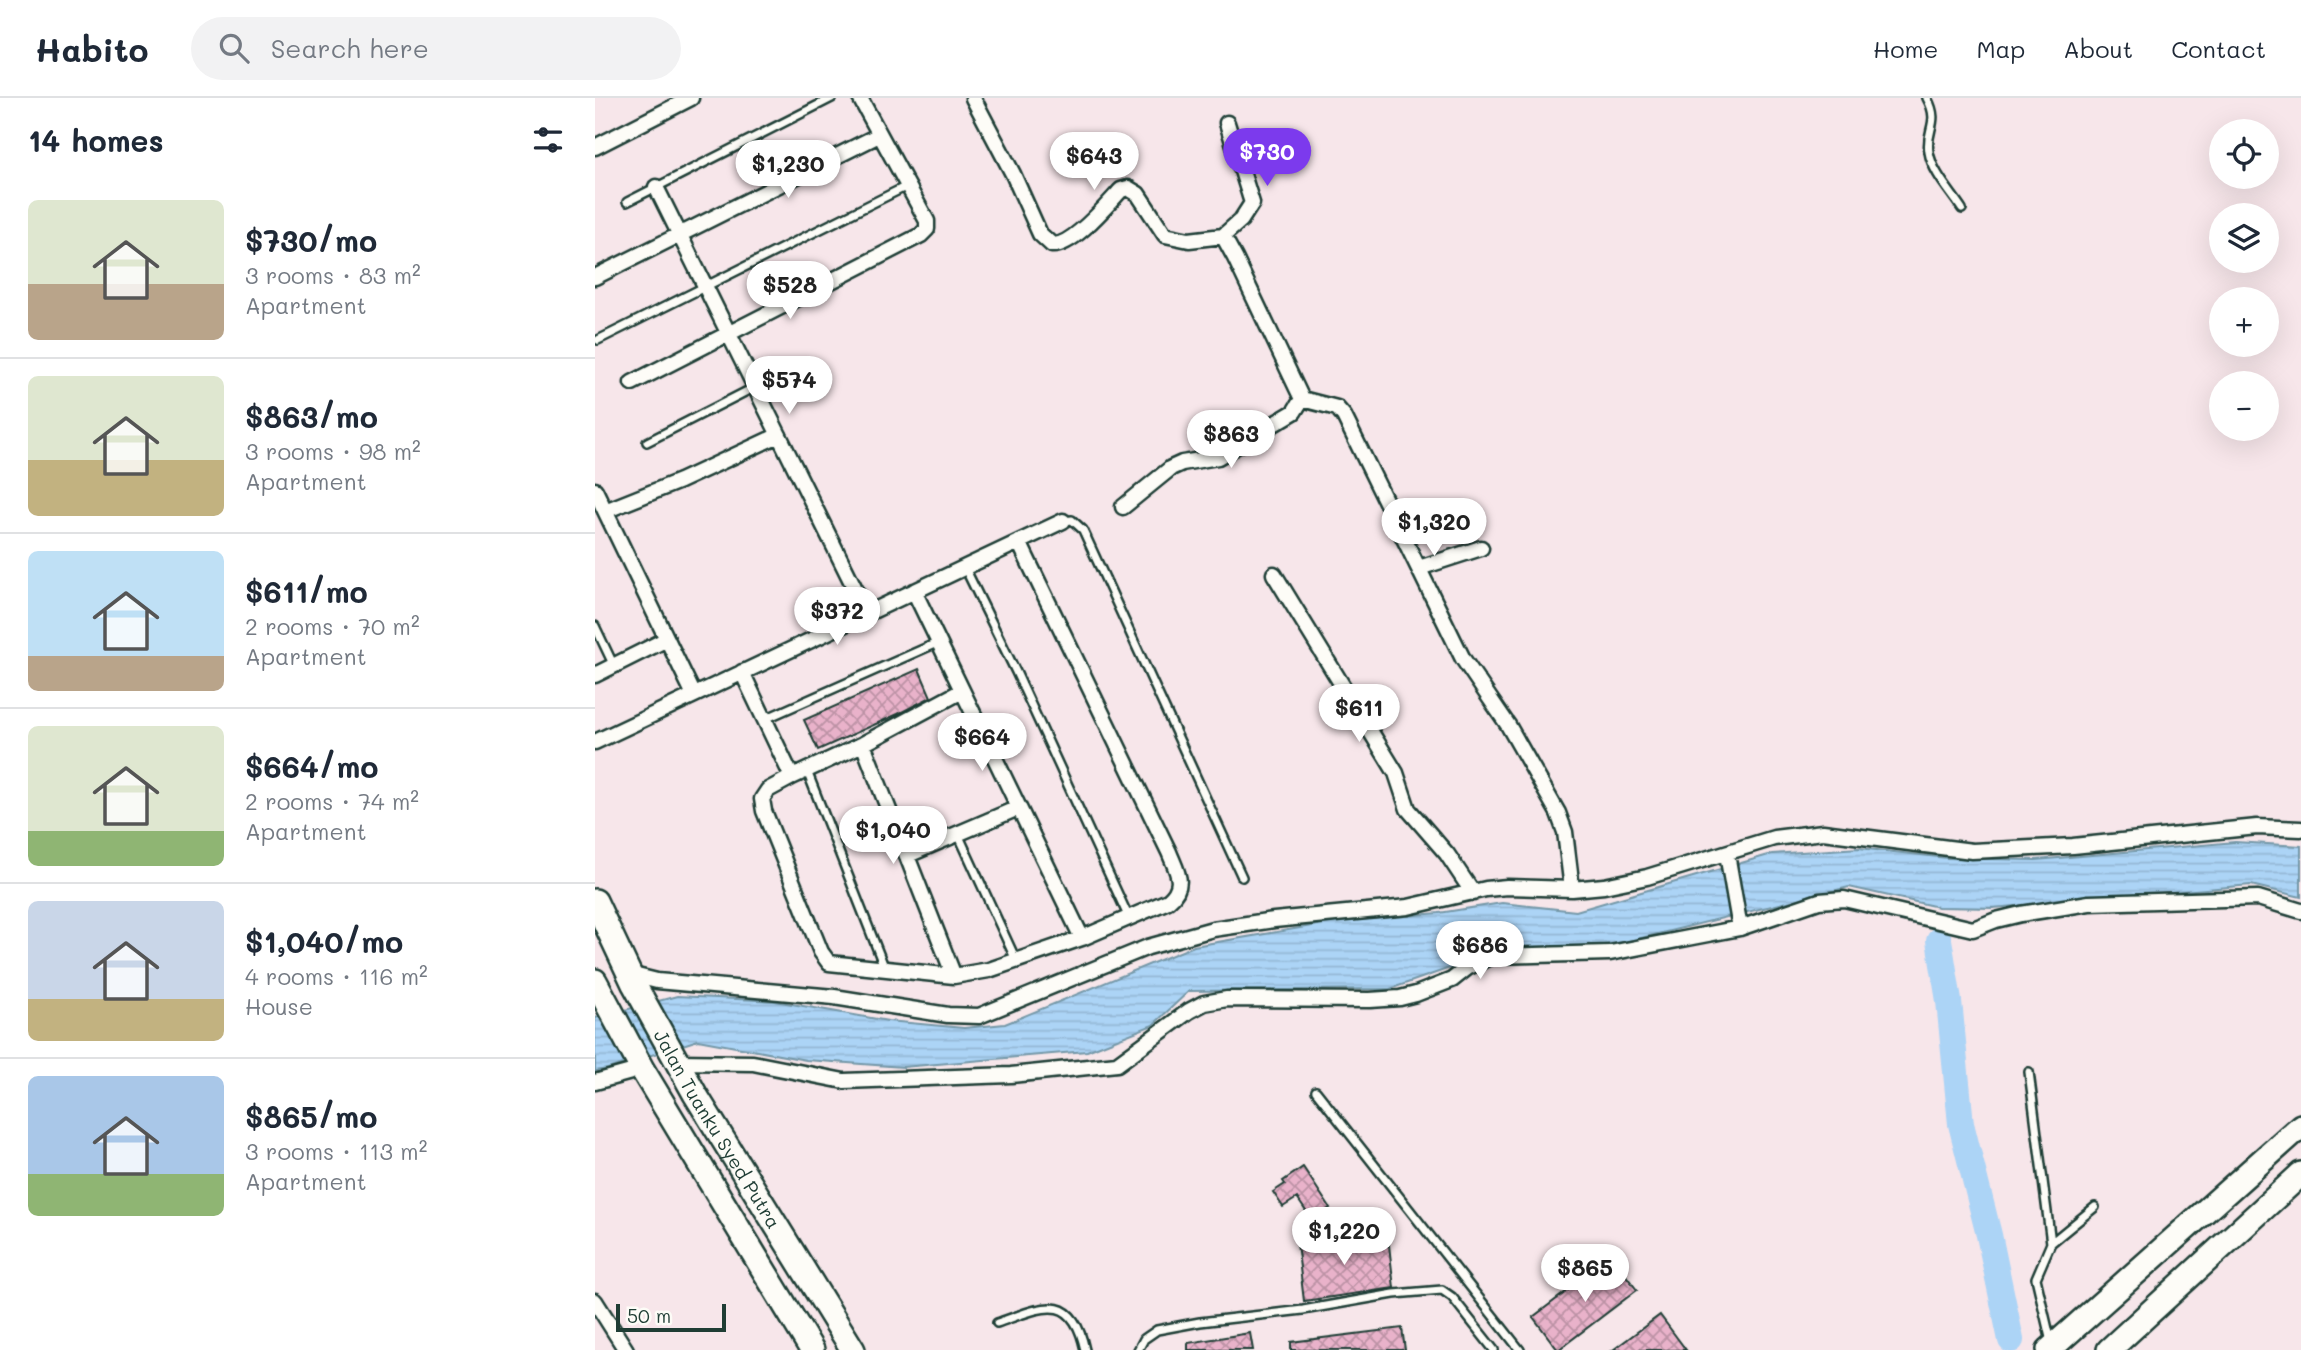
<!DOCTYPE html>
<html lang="en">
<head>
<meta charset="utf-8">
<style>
  body { margin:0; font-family:Mali,sans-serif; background:#f2f2f3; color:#1f2937; height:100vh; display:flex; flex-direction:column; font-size:26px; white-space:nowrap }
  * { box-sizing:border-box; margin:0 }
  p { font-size:23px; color:#747a83 }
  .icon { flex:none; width:38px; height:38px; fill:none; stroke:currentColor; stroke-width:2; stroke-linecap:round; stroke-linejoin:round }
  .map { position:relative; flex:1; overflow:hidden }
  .sheet { display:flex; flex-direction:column; background:#fff; width:595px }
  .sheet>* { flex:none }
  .fabs { position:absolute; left:1614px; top:21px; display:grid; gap:14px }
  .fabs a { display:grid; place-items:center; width:70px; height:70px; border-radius:50%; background:#fff; box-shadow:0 7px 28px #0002; font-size:35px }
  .scale { position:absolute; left:21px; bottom:18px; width:110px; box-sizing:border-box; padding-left:7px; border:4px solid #1f3d34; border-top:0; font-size:19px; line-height:24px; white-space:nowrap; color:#1f3d34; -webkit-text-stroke:5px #fdfcf7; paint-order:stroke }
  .price { position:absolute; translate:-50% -60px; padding:0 16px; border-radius:24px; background:#fff; color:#222; font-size:23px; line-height:46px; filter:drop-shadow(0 2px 4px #0008) }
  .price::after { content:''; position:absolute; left:50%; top:42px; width:21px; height:16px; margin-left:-10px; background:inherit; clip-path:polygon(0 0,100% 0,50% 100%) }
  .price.on { background:#7c3aed; color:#fff }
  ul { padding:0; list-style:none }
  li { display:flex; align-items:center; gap:21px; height:175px; padding:0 28px }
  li+li { border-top:2px solid #e0e1e3 }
  li span { display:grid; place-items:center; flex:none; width:196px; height:140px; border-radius:10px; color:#555 }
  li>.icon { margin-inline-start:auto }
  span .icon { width:84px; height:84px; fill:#fffc; stroke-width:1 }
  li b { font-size:30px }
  h2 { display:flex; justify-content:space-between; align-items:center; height:84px; padding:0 28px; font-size:30px }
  header { display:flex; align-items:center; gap:42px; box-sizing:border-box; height:98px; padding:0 35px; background:#fff; border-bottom:2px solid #e0e1e3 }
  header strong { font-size:33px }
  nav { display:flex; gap:38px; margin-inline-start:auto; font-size:24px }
  .search { width:490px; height:63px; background:#f2f2f3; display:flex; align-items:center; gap:18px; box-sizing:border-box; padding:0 24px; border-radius:38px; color:#747a83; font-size:26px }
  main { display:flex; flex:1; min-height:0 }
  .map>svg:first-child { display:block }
</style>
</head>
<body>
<header>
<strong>Habito</strong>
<div class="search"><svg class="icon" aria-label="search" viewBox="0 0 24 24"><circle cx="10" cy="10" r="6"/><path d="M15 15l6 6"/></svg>Search here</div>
<nav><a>Home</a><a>Map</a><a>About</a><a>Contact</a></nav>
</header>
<main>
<section class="sheet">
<h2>14 homes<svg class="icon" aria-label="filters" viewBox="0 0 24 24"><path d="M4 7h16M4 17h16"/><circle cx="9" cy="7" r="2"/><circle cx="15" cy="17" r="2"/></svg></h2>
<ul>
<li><span style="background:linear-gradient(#dfe7d0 60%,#b9a48a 0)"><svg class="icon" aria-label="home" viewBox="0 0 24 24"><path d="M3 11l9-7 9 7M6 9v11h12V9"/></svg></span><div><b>$730/mo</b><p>3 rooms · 83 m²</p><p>Apartment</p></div></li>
<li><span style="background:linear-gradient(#dfe7d0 60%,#c2b280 0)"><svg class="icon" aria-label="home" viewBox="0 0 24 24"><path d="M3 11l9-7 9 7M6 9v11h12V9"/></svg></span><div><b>$863/mo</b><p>3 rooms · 98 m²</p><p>Apartment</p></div></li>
<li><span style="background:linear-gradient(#bfe0f5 75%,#b9a48a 0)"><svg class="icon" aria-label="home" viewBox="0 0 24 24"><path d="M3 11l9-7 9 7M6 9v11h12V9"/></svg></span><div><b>$611/mo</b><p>2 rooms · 70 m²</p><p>Apartment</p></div></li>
<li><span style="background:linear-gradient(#dfe7d0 75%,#8fb573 0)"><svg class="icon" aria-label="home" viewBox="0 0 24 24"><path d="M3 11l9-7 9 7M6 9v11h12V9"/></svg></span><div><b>$664/mo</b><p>2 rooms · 74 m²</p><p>Apartment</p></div></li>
<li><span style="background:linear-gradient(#c9d6e8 70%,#c2b280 0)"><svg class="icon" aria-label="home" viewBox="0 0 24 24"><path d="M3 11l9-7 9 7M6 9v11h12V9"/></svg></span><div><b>$1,040/mo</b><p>4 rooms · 116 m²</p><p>House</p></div></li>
<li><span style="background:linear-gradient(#a9c7e8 70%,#8fb573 0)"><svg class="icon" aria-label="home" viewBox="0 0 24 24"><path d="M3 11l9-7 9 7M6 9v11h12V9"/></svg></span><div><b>$865/mo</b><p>3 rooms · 113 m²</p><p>Apartment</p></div></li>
</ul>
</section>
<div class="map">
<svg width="1706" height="1252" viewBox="0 0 1706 1252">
  <defs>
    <pattern id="water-rules" width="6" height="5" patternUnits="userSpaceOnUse" patternTransform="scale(1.75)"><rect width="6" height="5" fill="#acd4f6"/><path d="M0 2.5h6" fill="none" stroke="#94b7d4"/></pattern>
    <pattern id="building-cross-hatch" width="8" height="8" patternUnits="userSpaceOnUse" patternTransform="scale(1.75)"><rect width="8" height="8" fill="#e9b2ca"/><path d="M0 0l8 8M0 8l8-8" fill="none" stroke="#bc92a5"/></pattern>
  </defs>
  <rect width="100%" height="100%" fill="#f7e6ea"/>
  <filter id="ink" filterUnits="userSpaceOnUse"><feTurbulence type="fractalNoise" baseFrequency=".0143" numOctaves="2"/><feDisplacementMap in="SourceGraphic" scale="14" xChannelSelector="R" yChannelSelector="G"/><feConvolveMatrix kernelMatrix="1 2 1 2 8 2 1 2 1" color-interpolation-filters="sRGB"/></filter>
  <g filter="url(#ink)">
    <path fill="url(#water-rules)" stroke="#7498a8" stroke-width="2" d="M1640,744L1706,748V799L1656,787L1398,810L1343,809L1254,789L1026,845L952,853L889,851L855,870L795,891L594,893L558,927L492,953L308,969L211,962L103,942L13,971L0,973V920L82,898L180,903L293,923L369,930L410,926L599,848L740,824L844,815L907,805L981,813L1177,756L1264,750L1352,760L1441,762Z"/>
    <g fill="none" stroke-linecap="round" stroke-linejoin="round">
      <path stroke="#acd4f6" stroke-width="26" d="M1344,842L1354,903L1366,1026L1394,1137L1416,1242"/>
    </g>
    <path fill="url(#building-cross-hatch)" stroke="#1f3d34" stroke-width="2" d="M324,571L336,599L303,616L223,652L209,622Z
      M708,1069L735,1110L717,1122L702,1100L688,1109L678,1094L690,1086L688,1083Z
      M776,1135L778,1149L794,1147L799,1190L709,1203L702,1145Z
      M1017,1159L1042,1192L963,1252L938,1219Z
      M1065,1217L1091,1252H1018Z
      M807,1230L810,1252H696V1244Z
      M655,1235L658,1252H593V1245Z"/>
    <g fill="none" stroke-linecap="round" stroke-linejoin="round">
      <defs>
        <path id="service" d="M1332,0C1346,26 1330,31 1334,54C1337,74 1356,94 1367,111
          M32,104L237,0
          M3,242L312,88
          M52,344L160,289
          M468,423L477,422L488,432L647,779
          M370,470L421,574L534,820
          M0,528L19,568
          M170,621L344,544
          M212,673L290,871
          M363,736L421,862
          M1434,974L1456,1145
          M721,993L925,1252
          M402,1225C446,1210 477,1191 490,1252
          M1456,1244L1441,1180L1456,1145L1500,1109
          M543,1252L549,1241L562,1232L605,1224L708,1212L799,1196L847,1192L857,1199L899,1252"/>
        <path id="minor" d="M378,0L418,76L445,136L457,147C477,149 512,107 526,92L533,90L543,96L570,137L594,142L628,138L640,160L707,301L742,310L749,318L868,561L913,627L963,715L970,734L977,791
          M0,49L96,0
          M61,89L272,515
          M628,138L646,122L657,105L632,25
          M0,179L284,37
          M37,285L326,137L332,131V123L265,0
          M0,392L99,597
          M528,409L576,370L587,365L623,359L699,314L707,301
          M10,413L85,383L184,337
          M824,470L886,450
          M679,476L801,675L813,711L852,756L878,795
          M319,493L487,840
          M147,574L197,679
          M0,577L72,541
          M367,593L268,646L197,679L173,692L167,701L169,713L226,854L234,865L359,878L394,872L487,840L573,803C592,787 582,774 574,754L424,444
          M0,644L468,423
          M268,646L359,878
          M1132,756L1145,830
          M313,757L423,710
          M34,876L62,883L239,899L353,917L384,918L553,849L618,831L679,822L813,809L891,791L912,789L977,791L1009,788L1052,779L1179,740L1228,734L1377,753L1478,748L1662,729L1706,731
          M83,964L158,965L249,983L416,977L522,966L594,913L609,905L632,901L775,902L805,900L821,896L857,882L872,870L897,858L1015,855L1145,830L1224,803L1249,801L1378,831L1401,822L1426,816L1494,805L1663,800L1706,813
          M0,984L47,971
          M0,1203L31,1252"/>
        <g id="primary">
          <path id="s1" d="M0,803L39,886L100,996L258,1252"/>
          <path d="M0,883L47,971L217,1252"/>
        </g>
        <path id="trunk" d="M1454,1252L1706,1028
          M1514,1252L1706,1076"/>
      </defs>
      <use href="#service" stroke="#1f3d34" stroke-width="12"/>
      <use href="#minor" stroke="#1f3d34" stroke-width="19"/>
      <use href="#primary" stroke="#1f3d34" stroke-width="28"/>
      <use href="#trunk" stroke="#1f3d34" stroke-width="28"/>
      <use href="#service" stroke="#fdfcf7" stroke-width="7"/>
      <use href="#minor" stroke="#fdfcf7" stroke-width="14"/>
      <use href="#primary" stroke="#fdfcf7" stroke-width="23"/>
      <use href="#trunk" stroke="#fdfcf7" stroke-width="23"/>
    </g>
  </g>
  <g text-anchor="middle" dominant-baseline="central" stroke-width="6" stroke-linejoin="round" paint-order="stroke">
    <g font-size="19" fill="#1f3d34" stroke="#fdfcf7">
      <text stroke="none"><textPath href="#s1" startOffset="259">Jalan Tuanku Syed Putra</textPath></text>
    </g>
  </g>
</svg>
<div class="fabs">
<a><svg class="icon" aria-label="locate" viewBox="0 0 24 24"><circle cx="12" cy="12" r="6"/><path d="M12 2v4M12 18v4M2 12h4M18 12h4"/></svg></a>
<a><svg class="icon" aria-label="layers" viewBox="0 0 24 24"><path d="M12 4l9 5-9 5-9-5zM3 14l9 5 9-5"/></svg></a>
<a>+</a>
<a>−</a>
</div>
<div class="scale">50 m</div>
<b class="price on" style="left:672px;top:90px">$730</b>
<b class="price" style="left:499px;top:94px">$643</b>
<b class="price" style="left:193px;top:102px">$1,230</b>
<b class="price" style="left:195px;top:223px">$528</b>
<b class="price" style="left:194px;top:318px">$574</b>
<b class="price" style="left:636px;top:372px">$863</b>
<b class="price" style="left:839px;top:460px">$1,320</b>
<b class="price" style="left:242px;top:549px">$372</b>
<b class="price" style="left:764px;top:646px">$611</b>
<b class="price" style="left:387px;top:675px">$664</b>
<b class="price" style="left:298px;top:768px">$1,040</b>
<b class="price" style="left:885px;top:883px">$686</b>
<b class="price" style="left:749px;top:1169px">$1,220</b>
<b class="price" style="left:990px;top:1206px">$865</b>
</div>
</main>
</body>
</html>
